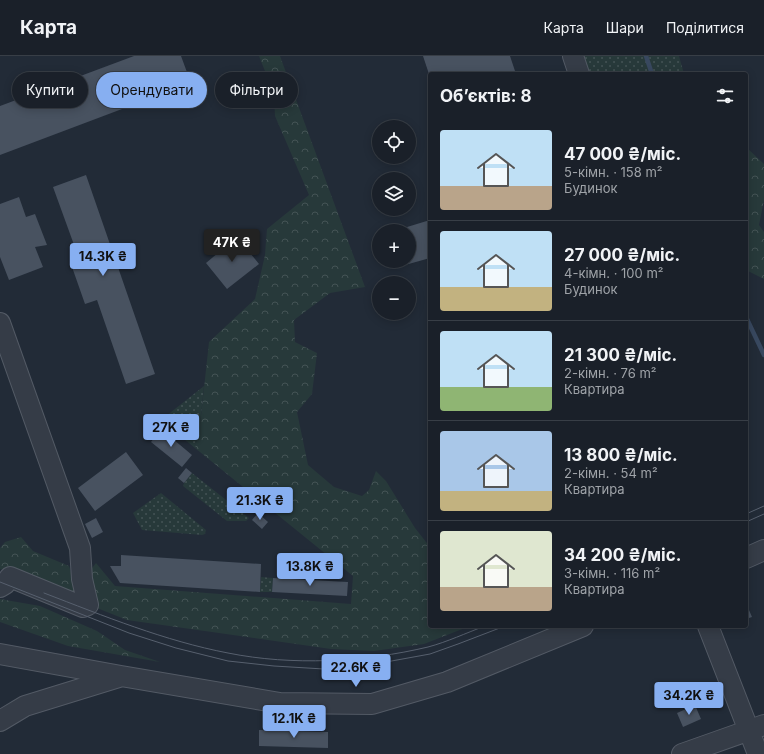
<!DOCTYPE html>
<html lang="uk">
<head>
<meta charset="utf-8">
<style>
  body { margin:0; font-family:Inter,sans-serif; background:#232831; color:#f1f3f6; height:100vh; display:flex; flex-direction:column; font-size:15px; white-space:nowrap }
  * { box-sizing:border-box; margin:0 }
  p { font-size:13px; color:#9fa3a8 }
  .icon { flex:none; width:22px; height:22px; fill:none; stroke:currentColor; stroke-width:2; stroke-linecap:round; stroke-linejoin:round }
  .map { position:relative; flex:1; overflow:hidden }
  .side { position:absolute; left:428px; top:16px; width:320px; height:556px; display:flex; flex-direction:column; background:#1a2029; border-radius:4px; box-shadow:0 2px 10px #0003,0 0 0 1px #383e46 }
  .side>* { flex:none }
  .hud { position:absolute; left:12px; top:16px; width:356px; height:36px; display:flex; gap:8px }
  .buttons { position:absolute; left:372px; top:64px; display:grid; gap:8px }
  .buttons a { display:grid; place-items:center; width:44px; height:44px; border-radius:50%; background:#1a2029; box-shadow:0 2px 10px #0003,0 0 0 1px #383e46; font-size:20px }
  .price { position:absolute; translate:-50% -34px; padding:0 9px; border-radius:4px; background:#87aff1; color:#111; font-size:13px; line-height:26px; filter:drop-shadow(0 1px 2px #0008) }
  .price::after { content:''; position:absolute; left:50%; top:24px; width:12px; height:9px; margin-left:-6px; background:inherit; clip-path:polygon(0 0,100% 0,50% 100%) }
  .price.active { background:#222; color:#fff }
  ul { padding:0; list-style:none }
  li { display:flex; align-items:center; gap:12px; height:100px; padding:0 12px }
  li+li { border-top:1px solid #383e46 }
  li span { display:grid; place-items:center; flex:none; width:112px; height:80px; border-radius:4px; color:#555 }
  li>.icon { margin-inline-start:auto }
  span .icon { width:48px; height:48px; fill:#fffc; stroke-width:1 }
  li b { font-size:17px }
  h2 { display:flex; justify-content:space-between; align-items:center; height:48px; padding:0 12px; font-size:17px }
  .pill { padding:0 14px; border-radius:18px; background:#1a2029; box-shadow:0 2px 10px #0003,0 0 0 1px #383e46; font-size:14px; line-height:36px }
  .pill.active { background:#87aff1; color:#111 }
  header { display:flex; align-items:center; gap:24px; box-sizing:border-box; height:56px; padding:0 20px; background:#1a2029; border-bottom:1px solid #383e46 }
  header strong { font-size:19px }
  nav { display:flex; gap:22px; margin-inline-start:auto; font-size:14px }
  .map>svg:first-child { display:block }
</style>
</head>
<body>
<header>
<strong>Карта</strong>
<nav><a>Карта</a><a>Шари</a><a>Поділитися</a></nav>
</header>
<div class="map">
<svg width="764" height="698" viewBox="0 0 764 698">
  <defs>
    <pattern id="grass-dots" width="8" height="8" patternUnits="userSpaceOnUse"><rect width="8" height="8" fill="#27393a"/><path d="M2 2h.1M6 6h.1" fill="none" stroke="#445355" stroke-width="1.8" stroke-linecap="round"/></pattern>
    <pattern id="forest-crowns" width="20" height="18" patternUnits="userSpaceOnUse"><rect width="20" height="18" fill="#27393a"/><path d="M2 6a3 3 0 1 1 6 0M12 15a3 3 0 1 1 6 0" fill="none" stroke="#445355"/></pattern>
  </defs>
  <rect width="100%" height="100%" fill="#222b37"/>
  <path fill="url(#grass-dots)" d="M583,0H679L684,18H589Z
    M204,330L200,369L195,392L161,364Z
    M192,417L249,462L246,465H227L183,430L184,427Z
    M161,437L206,474L205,478L202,479L142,474L133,457Z
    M261,521L273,522L272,536H260Z"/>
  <path fill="url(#forest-crowns)" d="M259,0H280L365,231L330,237L294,264L295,286L317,297L312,338L297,356L308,409L334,431L362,440L369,434L376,415L386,425L415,472L430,491V570H470L424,588L374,595L331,593L127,564L97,552L86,520L96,507L115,530L351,548L353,520L195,392L200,369L209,286L255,243L265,199L267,173L309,139L275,60L274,38Z
    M746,91L764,108V144L759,169L764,176V223L746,214Z
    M21,481L33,495L69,510L82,548L0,513V492L5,486Z
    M0,543L40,550L97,575L125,594L160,606L68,590L0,566Z"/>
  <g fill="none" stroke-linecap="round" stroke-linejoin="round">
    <path stroke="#38485f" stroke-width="4.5" d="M646,0L652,18
      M746,261L764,299"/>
  </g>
  <path fill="#485260" d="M134,0H181L191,27L0,99V50Z
    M423,0H510L516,18H429Z
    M86,119L155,318L126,328L97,244L85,248L72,211L81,208L53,131Z
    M19,141L26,161L35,158L47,189L35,191L43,211L9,224L0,201V148Z
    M430,164V202L398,211L396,205H409V175H394Z
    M237,181L259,208L227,233L206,207Z
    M161,373L192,399L182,411L151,386Z
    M126,396L143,419L95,455L78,432Z
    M186,412L192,417L184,427L178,422Z
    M258,457L268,466L262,473L252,464Z
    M96,462L103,476L92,482L85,468Z
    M121,499L261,508L260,536L120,527L110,510H121Z
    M273,522L348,526L347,540L272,536Z
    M746,547L752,561L746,563Z
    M695,649L701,663L683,671L677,657Z
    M259,674L328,676V692L259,690Z"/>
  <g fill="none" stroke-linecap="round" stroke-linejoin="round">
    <defs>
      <path id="minor" d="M573,0L579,18
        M0,267L80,492L82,523L88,549L83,551L10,521L5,528L0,531
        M746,502L764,494
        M708,570L758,698
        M0,598L121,620L280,647L372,648L447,626L583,570
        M0,665L25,650L119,621
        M682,698L764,669"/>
    </defs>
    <use href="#minor" stroke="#535a65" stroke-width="22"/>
    <use href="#minor" stroke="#353c47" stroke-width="20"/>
    <path stroke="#57606e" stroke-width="1" d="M746,458L764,450
      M746,466L764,458
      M0,526L129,577L176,592L228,605L274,610L324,613L375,608L430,598L458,588L505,570
      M44,537C104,560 165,585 228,597C292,610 365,606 428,591C447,586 466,577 485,570"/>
  </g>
</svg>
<div class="buttons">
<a><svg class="icon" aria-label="locate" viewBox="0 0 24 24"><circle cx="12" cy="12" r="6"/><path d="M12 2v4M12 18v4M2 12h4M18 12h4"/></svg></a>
<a><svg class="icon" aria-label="layers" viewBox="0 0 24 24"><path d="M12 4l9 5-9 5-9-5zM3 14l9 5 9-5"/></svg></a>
<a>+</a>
<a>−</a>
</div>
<b class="price active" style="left:232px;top:207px">47K ₴</b>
<b class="price" style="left:103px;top:221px">14.3K ₴</b>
<b class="price" style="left:171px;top:392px">27K ₴</b>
<b class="price" style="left:260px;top:465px">21.3K ₴</b>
<b class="price" style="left:310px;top:531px">13.8K ₴</b>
<b class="price" style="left:356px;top:632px">22.6K ₴</b>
<b class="price" style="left:689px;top:660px">34.2K ₴</b>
<b class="price" style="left:294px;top:683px">12.1K ₴</b>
<div class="hud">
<a class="pill">Купити</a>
<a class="pill active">Орендувати</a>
<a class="pill">Фільтри</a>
</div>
<section class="side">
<h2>Об’єктів: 8<svg class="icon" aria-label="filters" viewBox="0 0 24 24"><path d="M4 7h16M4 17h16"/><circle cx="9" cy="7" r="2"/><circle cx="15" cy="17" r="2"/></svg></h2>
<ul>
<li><span style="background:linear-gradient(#bfe0f5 70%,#b9a48a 0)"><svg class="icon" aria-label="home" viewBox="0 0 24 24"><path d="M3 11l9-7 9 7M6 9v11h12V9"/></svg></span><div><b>47 000 ₴/міс.</b><p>5-кімн. · 158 m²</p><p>Будинок</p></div></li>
<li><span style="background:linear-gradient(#bfe0f5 70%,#c2b280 0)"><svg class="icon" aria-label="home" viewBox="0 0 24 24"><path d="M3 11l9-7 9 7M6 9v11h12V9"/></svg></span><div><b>27 000 ₴/міс.</b><p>4-кімн. · 100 m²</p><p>Будинок</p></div></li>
<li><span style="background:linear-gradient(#bfe0f5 70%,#8fb573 0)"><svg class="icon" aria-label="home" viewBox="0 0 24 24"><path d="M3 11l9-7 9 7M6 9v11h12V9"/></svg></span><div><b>21 300 ₴/міс.</b><p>2-кімн. · 76 m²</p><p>Квартира</p></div></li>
<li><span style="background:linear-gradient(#a9c7e8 75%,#c2b280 0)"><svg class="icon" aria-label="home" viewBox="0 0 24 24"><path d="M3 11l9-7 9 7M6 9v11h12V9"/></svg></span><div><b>13 800 ₴/міс.</b><p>2-кімн. · 54 m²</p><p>Квартира</p></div></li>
<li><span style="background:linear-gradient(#dfe7d0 70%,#b9a48a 0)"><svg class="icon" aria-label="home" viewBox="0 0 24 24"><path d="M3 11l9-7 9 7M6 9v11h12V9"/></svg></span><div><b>34 200 ₴/міс.</b><p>3-кімн. · 116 m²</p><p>Квартира</p></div></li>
</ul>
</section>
</div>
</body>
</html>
